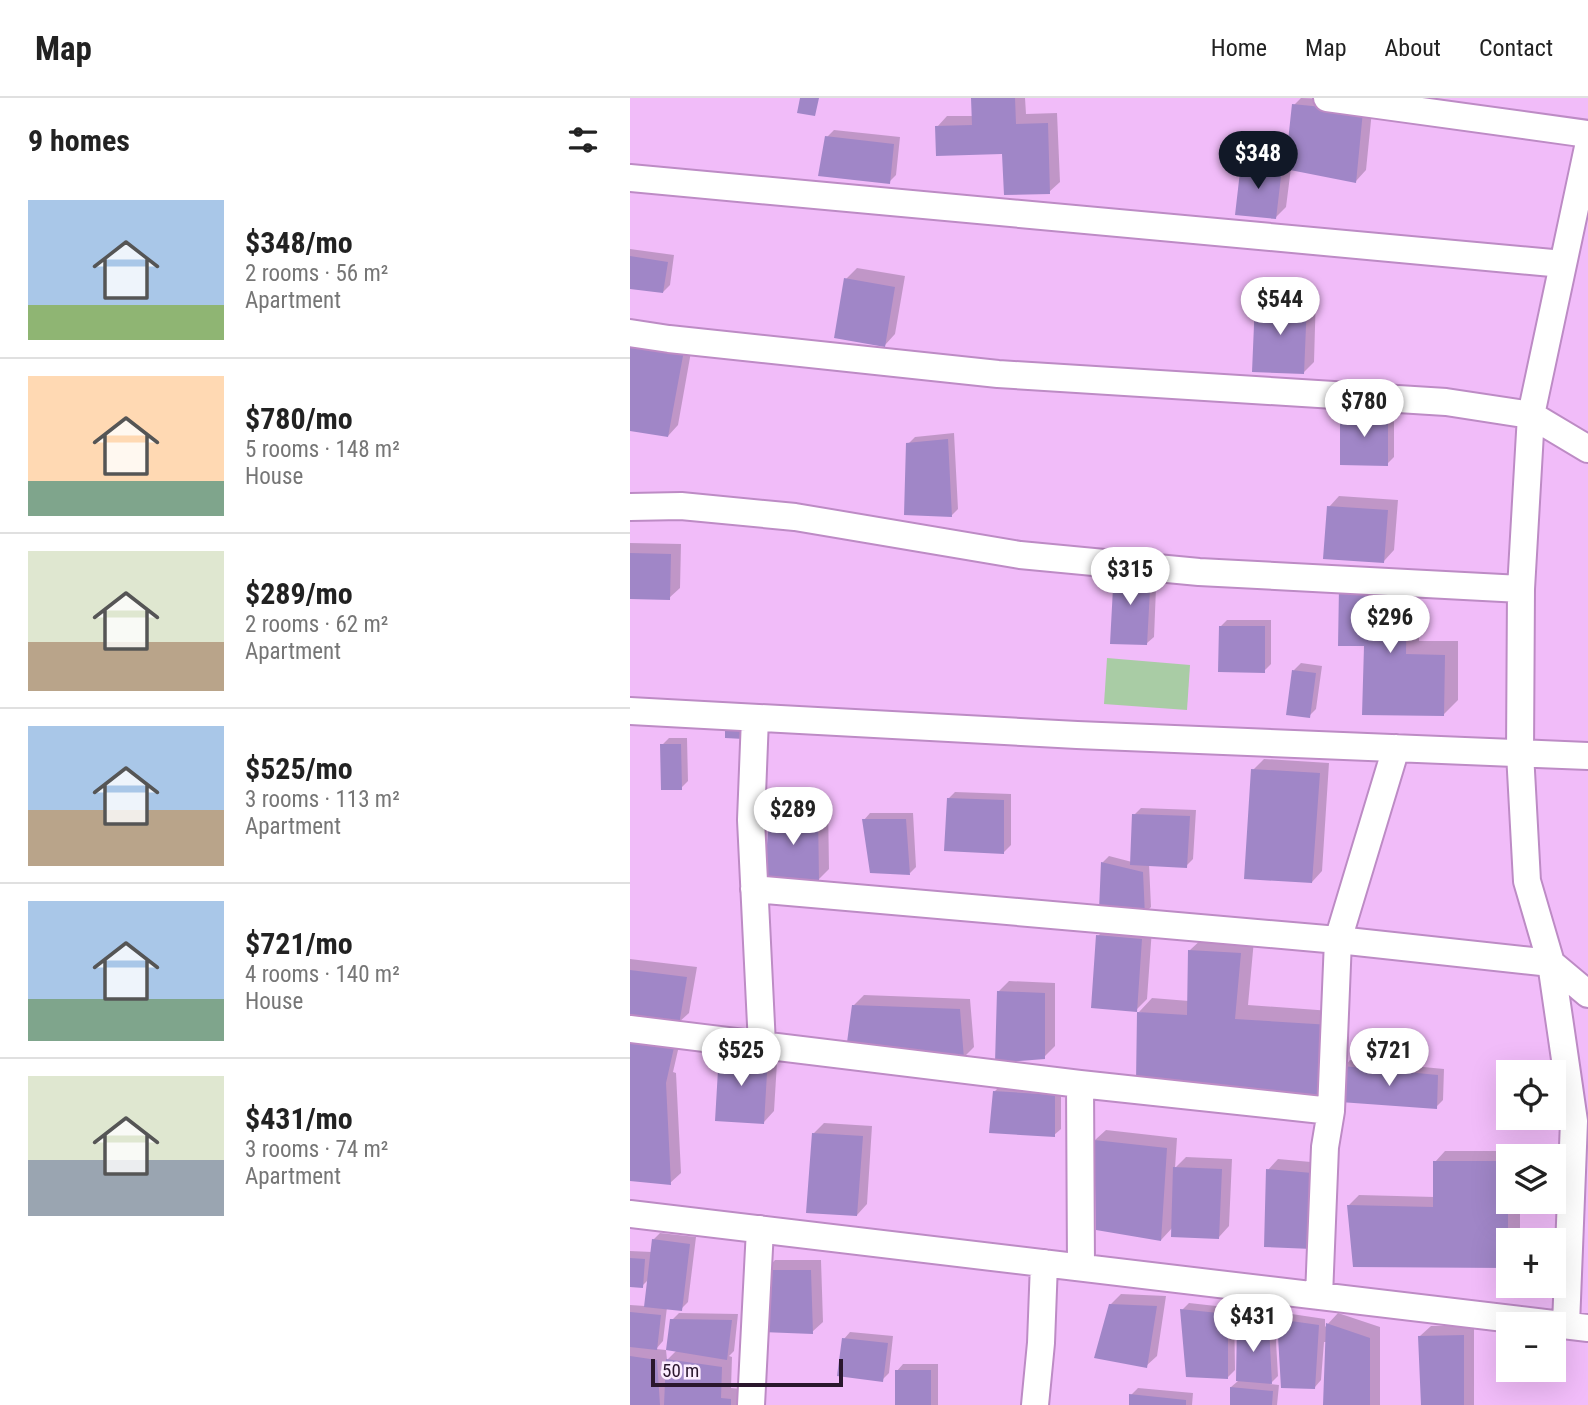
<!DOCTYPE html>
<html lang="en">
<head>
<meta charset="utf-8">
<style>
  body { margin:0; font-family:"Roboto Condensed",sans-serif; background:#f2f2f2; color:#222; height:100vh; display:flex; flex-direction:column; font-size:26px; white-space:nowrap }
  * { box-sizing:border-box; margin:0 }
  p { font-size:23px; color:#767676 }
  .icon { flex:none; width:38px; height:38px; fill:none; stroke:currentColor; stroke-width:2; stroke-linecap:round; stroke-linejoin:round }
  .map { position:relative; flex:1; overflow:hidden }
  .side { display:flex; flex-direction:column; background:#fff; width:630px }
  .side>* { flex:none }
  .fabs { position:absolute; left:866px; top:962px; display:grid; gap:14px }
  .fabs a { display:grid; place-items:center; width:70px; height:70px; border-radius:0px; background:#fff; box-shadow:0 7px 28px #0002; font-size:35px }
  .scale { position:absolute; left:21px; bottom:18px; width:192px; box-sizing:border-box; padding-left:7px; border:4px solid #2a172d; border-top:0; font-size:19px; line-height:24px; white-space:nowrap; color:#2a172d; -webkit-text-stroke:5px #fcecff; paint-order:stroke }
  .price { position:absolute; translate:-50% -60px; padding:0 16px; border-radius:24px; background:#fff; color:#222; font-size:23px; line-height:46px; filter:drop-shadow(0 2px 4px #0008) }
  .price::after { content:''; position:absolute; left:50%; top:42px; width:21px; height:16px; margin-left:-10px; background:inherit; clip-path:polygon(0 0,100% 0,50% 100%) }
  .price.current { background:#111827; color:#fff }
  ul { padding:0; list-style:none }
  li { display:flex; align-items:center; gap:21px; height:175px; padding:0 28px }
  li+li { border-top:2px solid #e0e0e0 }
  li span { display:grid; place-items:center; flex:none; width:196px; height:140px; border-radius:0px; color:#555 }
  li>.icon { margin-inline-start:auto }
  span .icon { width:84px; height:84px; fill:#fffc; stroke-width:1 }
  li b { font-size:30px }
  h2 { display:flex; justify-content:space-between; align-items:center; height:84px; padding:0 28px; font-size:30px }
  header { display:flex; align-items:center; gap:42px; box-sizing:border-box; height:98px; padding:0 35px; background:#fff; border-bottom:2px solid #e0e0e0 }
  header strong { font-size:33px }
  nav { display:flex; gap:38px; margin-inline-start:auto; font-size:24px }
  main { display:flex; flex:1; min-height:0 }
  .map>svg:first-child { display:block }
</style>
</head>
<body>
<header>
<strong>Map</strong>
<nav><a>Home</a><a>Map</a><a>About</a><a>Contact</a></nav>
</header>
<main>
<section class="side">
<h2>9 homes<svg class="icon" aria-label="filters" viewBox="0 0 24 24"><path d="M4 7h16M4 17h16"/><circle cx="9" cy="7" r="2"/><circle cx="15" cy="17" r="2"/></svg></h2>
<ul>
<li><span style="background:linear-gradient(#a9c7e8 75%,#8fb573 0)"><svg class="icon" aria-label="home" viewBox="0 0 24 24"><path d="M3 11l9-7 9 7M6 9v11h12V9"/></svg></span><div><b>$348/mo</b><p>2 rooms · 56 m²</p><p>Apartment</p></div></li>
<li><span style="background:linear-gradient(#ffd9b3 75%,#7fa58c 0)"><svg class="icon" aria-label="home" viewBox="0 0 24 24"><path d="M3 11l9-7 9 7M6 9v11h12V9"/></svg></span><div><b>$780/mo</b><p>5 rooms · 148 m²</p><p>House</p></div></li>
<li><span style="background:linear-gradient(#dfe7d0 65%,#b9a48a 0)"><svg class="icon" aria-label="home" viewBox="0 0 24 24"><path d="M3 11l9-7 9 7M6 9v11h12V9"/></svg></span><div><b>$289/mo</b><p>2 rooms · 62 m²</p><p>Apartment</p></div></li>
<li><span style="background:linear-gradient(#a9c7e8 60%,#b9a48a 0)"><svg class="icon" aria-label="home" viewBox="0 0 24 24"><path d="M3 11l9-7 9 7M6 9v11h12V9"/></svg></span><div><b>$525/mo</b><p>3 rooms · 113 m²</p><p>Apartment</p></div></li>
<li><span style="background:linear-gradient(#a9c7e8 70%,#7fa58c 0)"><svg class="icon" aria-label="home" viewBox="0 0 24 24"><path d="M3 11l9-7 9 7M6 9v11h12V9"/></svg></span><div><b>$721/mo</b><p>4 rooms · 140 m²</p><p>House</p></div></li>
<li><span style="background:linear-gradient(#dfe7d0 60%,#9aa5b1 0)"><svg class="icon" aria-label="home" viewBox="0 0 24 24"><path d="M3 11l9-7 9 7M6 9v11h12V9"/></svg></span><div><b>$431/mo</b><p>3 rooms · 74 m²</p><p>Apartment</p></div></li>
</ul>
</section>
<div class="map">
<svg width="958" height="1307" viewBox="0 0 958 1307">
  <rect width="100%" height="100%" fill="#f1bcf9"/>
  <path fill="#a9cca5" d="M477,560L560,567L557,612L474,606Z"/>
  <path fill="#0003" d="M342,0H395L396,16L427,15L430,84L419,94L374,54L307,29L317,18H343Z
    M671,0L743,3L736,72L726,83L661,70L656,109L645,120L613,66L624,55L658,59L664,7Z
    M204,32L270,39L266,77L259,84L197,39Z
    M0,151L44,157L40,187L33,194L0,189Z
    M227,170L275,178L265,236L255,247L216,181Z
    M637,193L686,195L684,264L674,274L627,203Z
    M64,237L48,327L38,338L0,331Z
    M764,307V359L757,366L711,315L718,309Z
    M324,335L328,411L321,418L278,346L285,339Z
    M709,398L768,402L764,452L754,463L699,409Z
    M0,445L51,446L50,490L39,500L0,499Z
    M493,465L527,466L524,539L517,545Z
    M790,477L789,543H828V602L814,616L735,546Z
    M597,522H641V566L634,573L590,529Z
    M671,565L692,568L686,611L679,618L664,572Z
    M39,640H57L58,683L51,690L32,647Z
    M634,661L699,665L692,773L682,784L623,672Z
    M325,694L381,696V747L374,754L318,701Z
    M152,705H198L199,771L189,781L141,716Z
    M511,710L566,712L563,761L556,768L519,766L521,809L514,816L472,765L479,758L502,764L504,717Z
    M240,715H283L286,769L280,775L234,722Z
    M479,827L522,831L517,901L506,912L468,838Z
    M574,839L624,842L618,907L715,914L714,969L720,962L814,971L813,1002L806,1009L509,914L522,900L559,903L560,852Z
    M0,861L67,869L59,915L48,925L0,921Z
    M379,883L425,885V948L414,959L368,894Z
    M234,897L340,901L344,949L334,959L223,908Z
    M0,934L51,939L43,974L46,975L51,1075L40,1085L0,1082Z
    M148,948L144,1013L134,1024L91,956Z
    M371,987L431,991V1031L424,1037L364,994Z
    M194,1025L242,1028L237,1106L227,1117L183,1036Z
    M476,1032L547,1040L545,1070L556,1059L602,1061L599,1128L589,1139L543,1129L531,1142L465,1042Z
    M815,1053H890V1059H878V1104H890V1143H878V1168L724,1167L718,1108L729,1097L805,1099V1064Z
    M648,1061L692,1065L682,1149L638,1072Z
    M30,1135L66,1139L58,1204L51,1211L37,1209L33,1243L26,1251L36,1252L37,1262L47,1252L42,1222L49,1215L108,1216L104,1253L99,1258L102,1259L101,1290L111,1291V1307H0V1207L15,1208L18,1182L12,1188L0,1187V1153L22,1154L23,1142Z
    M145,1162H191L193,1224L182,1234L135,1173Z
    M491,1196L536,1198L527,1258L516,1268L480,1207Z
    M559,1205L604,1210L605,1272L598,1279L552,1212Z
    M655,1215L695,1221V1229L708,1215L750,1229V1307H695L697,1244H694L691,1282L685,1289L649,1226H645L648,1278L640,1286L649,1287L647,1307H601V1289L608,1283V1226L615,1219L645,1222V1224Z
    M844,1227V1307H792L790,1238L801,1228Z
    M220,1234L263,1238L259,1275L252,1282L214,1241Z
    M273,1266H308V1307H267V1273Z
    M508,1290L563,1295L562,1307H500L501,1297Z"/>
  <path fill="#a086c7" d="M170,0H189L185,18L167,15Z
    M341,0H385L386,26L418,25L420,96L374,97L372,56L306,58L305,28L342,27Z
    M662,6L733,13L726,85L655,71Z
    M195,38L264,46L260,86L188,78Z
    M611,65L652,70L646,121L605,117Z
    M0,158L38,164L33,195L0,191Z
    M214,180L265,189L255,249L204,240Z
    M625,203L677,204L674,276L622,274Z
    M0,237L55,247L38,339L0,333Z
    M758,313V368L710,367V315Z
    M318,341L322,419L274,417L276,345Z
    M697,408L758,412L754,465L693,461Z
    M0,455L41,456L40,502L0,501Z
    M484,471L521,473L517,547L480,546Z
    M709,489L777,490L776,556L815,557L814,618L732,617L734,548H708Z
    M589,528H635V575L588,574Z
    M662,572L686,575L680,620L656,617Z
    M95,626L115,627L114,641L95,640Z
    M30,646H51L52,692H31Z
    M621,671L690,675L682,785L614,781Z
    M317,700L374,702V756L314,753Z
    M139,715H188L189,783L135,779Z
    M502,716L560,718L557,770L500,767Z
    M232,721H276L280,777L240,775Z
    M471,764L513,774L515,818L469,812Z
    M466,837L512,841L507,914L461,910Z
    M558,852L611,855L605,921L701,927L700,1009L506,985L507,914L557,917Z
    M0,872L57,879L49,927L0,922Z
    M367,893L415,895V961L365,965Z
    M222,907L330,911L334,961L216,952Z
    M0,941L45,945L36,985L41,1087L0,1083Z
    M89,955L138,958L134,1026L85,1023Z
    M712,968L808,977L807,1011L710,1004Z
    M363,993L425,997V1039L359,1035Z
    M182,1035L233,1038L227,1118L176,1115Z
    M464,1042L537,1050L531,1143L466,1132Z
    M803,1063H878V1170L723,1169L717,1107L803,1109Z
    M543,1069L592,1071L589,1141L541,1139Z
    M636,1071L682,1075V1151L634,1149Z
    M22,1141L60,1146L52,1213L14,1209Z
    M0,1160L15,1161L13,1190L0,1189Z
    M133,1172H181L183,1236L129,1234Z
    M479,1206L527,1208L517,1270L464,1260Z
    M550,1211L598,1216V1281L556,1279Z
    M0,1214L31,1217L27,1252L0,1249Z
    M40,1221L102,1222L97,1262L36,1252Z
    M647,1221L689,1227L685,1291L651,1290Z
    M607,1225L639,1228L642,1286L606,1283Z
    M696,1225L740,1240V1307H693Z
    M834,1237V1307H791L788,1238Z
    M212,1240L258,1245L253,1284L207,1278Z
    M0,1258L27,1262L30,1307H0Z
    M36,1261L92,1269L91,1300L101,1301V1307H34Z
    M265,1272H301V1307H265Z
    M600,1289L643,1293L642,1307H600Z
    M499,1296L556,1302V1307H499Z"/>
  <g fill="none" stroke-linecap="round" stroke-linejoin="round">
    <defs>
      <path id="minor" d="M697,0L958,36
        M0,80L933,166
        M0,235L39,241L368,276L816,304L901,317L958,351
        M0,409L51,408L165,419L390,457L569,474L891,491
        M0,613L447,637L958,658
        M125,620L121,722L132,947
        M124,791L708,842L921,865L958,896
        M0,931L450,986L701,1013L695,1049L689,1198
        M450,986L451,1169
        M701,1013L708,842L766,650
        M0,1116L958,1230
        M936,1227L944,1023L921,865L897,783L890,655L891,491L901,317L958,49
        M121,1307L130,1131
        M405,1307L411,1245L414,1165"/>
    </defs>
    <use href="#minor" stroke="#bd8bc5" stroke-width="30"/>
    <use href="#minor" stroke="#fff" stroke-width="26"/>
  </g>
</svg>
<div class="fabs">
<a><svg class="icon" aria-label="locate" viewBox="0 0 24 24"><circle cx="12" cy="12" r="6"/><path d="M12 2v4M12 18v4M2 12h4M18 12h4"/></svg></a>
<a><svg class="icon" aria-label="layers" viewBox="0 0 24 24"><path d="M12 4l9 5-9 5-9-5zM3 14l9 5 9-5"/></svg></a>
<a>+</a>
<a>−</a>
</div>
<div class="scale">50 m</div>
<b class="price current" style="left:628px;top:93px">$348</b>
<b class="price" style="left:650px;top:239px">$544</b>
<b class="price" style="left:734px;top:341px">$780</b>
<b class="price" style="left:500px;top:509px">$315</b>
<b class="price" style="left:760px;top:557px">$296</b>
<b class="price" style="left:163px;top:749px">$289</b>
<b class="price" style="left:111px;top:990px">$525</b>
<b class="price" style="left:759px;top:990px">$721</b>
<b class="price" style="left:623px;top:1256px">$431</b>
</div>
</main>
</body>
</html>
